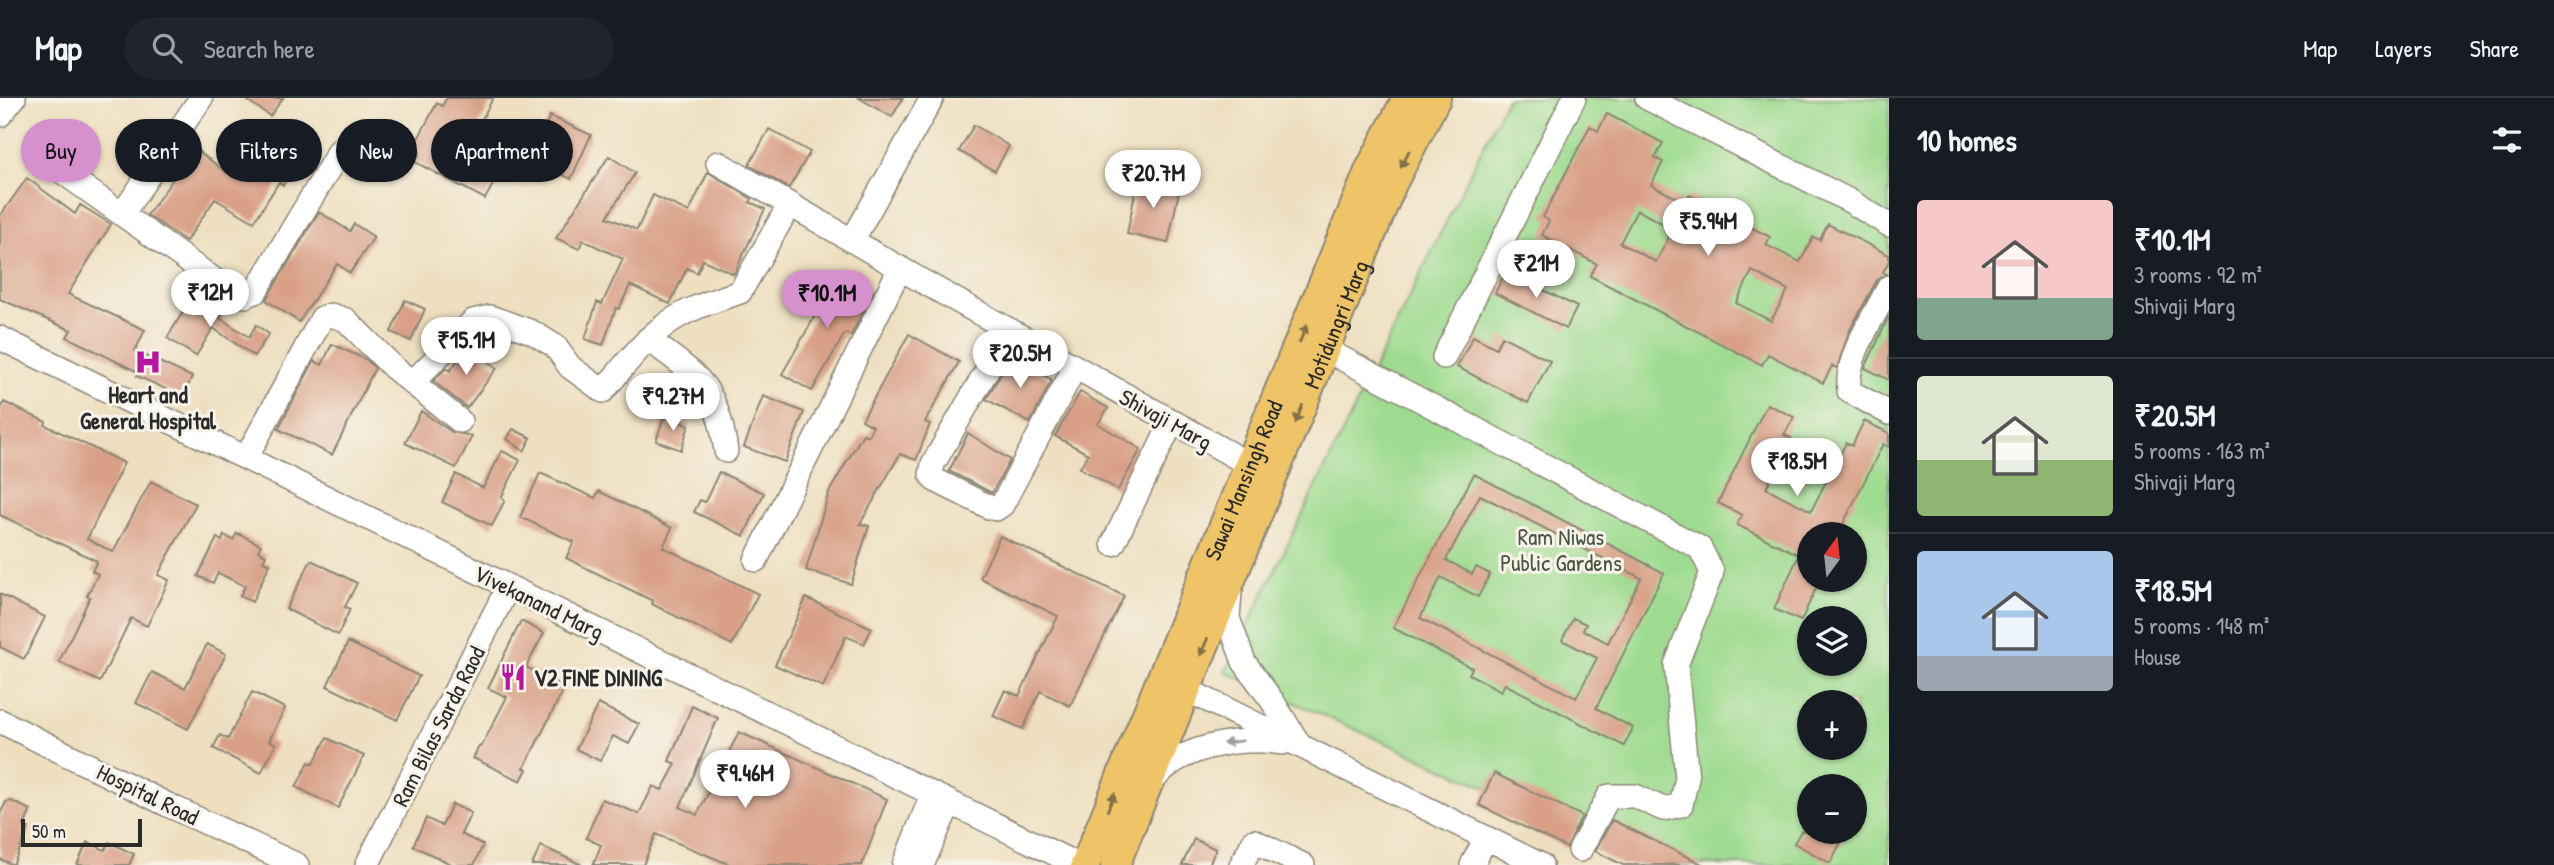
<!DOCTYPE html>
<html lang="en">
<head>
<meta charset="utf-8">
<style>
  body { margin:0; font-family:"Patrick Hand",sans-serif; background:#20242c; color:#f1f3f6; height:100vh; display:flex; flex-direction:column; font-size:26px; white-space:nowrap }
  * { box-sizing:border-box; margin:0 }
  p { font-size:23px; color:#9ea1a6 }
  .icon { flex:none; width:38px; height:38px; fill:none; stroke:currentColor; stroke-width:2; stroke-linecap:round; stroke-linejoin:round }
  .map { position:relative; flex:1; overflow:hidden }
  .drawer { display:flex; flex-direction:column; background:#171b24; width:665px }
  .drawer>* { flex:none }
  .banner { position:absolute; left:21px; top:21px; width:665px; height:63px; display:flex; gap:14px }
  .needle { width:46px; rotate:15deg }
  .controls { position:absolute; left:1797px; top:424px; display:grid; gap:14px }
  .controls a { display:grid; place-items:center; width:70px; height:70px; border-radius:50%; background:#171b24; box-shadow:0 2px 5px #0004; font-size:35px }
  .scale { position:absolute; left:21px; bottom:18px; width:121px; box-sizing:border-box; padding-left:7px; border:4px solid #2b2b2b; border-top:0; font-size:19px; line-height:24px; white-space:nowrap; color:#2b2b2b; -webkit-text-stroke:5px #f7f3e8; paint-order:stroke }
  .price { position:absolute; translate:-50% -60px; padding:0 16px; border-radius:24px; background:#fff; color:#222; font-size:23px; line-height:46px; filter:drop-shadow(0 2px 4px #0008) }
  .price::after { content:''; position:absolute; left:50%; top:42px; width:21px; height:16px; margin-left:-10px; background:inherit; clip-path:polygon(0 0,100% 0,50% 100%) }
  .price.selected { background:#d690ce; color:#111 }
  ul { padding:0; list-style:none }
  li { display:flex; align-items:center; gap:21px; height:175px; padding:0 28px }
  li+li { border-top:2px solid #363941 }
  li span { display:grid; place-items:center; flex:none; width:196px; height:140px; border-radius:7px; color:#555 }
  li>.icon { margin-inline-start:auto }
  span .icon { width:84px; height:84px; fill:#fffc; stroke-width:1 }
  li b { font-size:30px }
  h2 { display:flex; justify-content:space-between; align-items:center; height:84px; padding:0 28px; font-size:30px }
  .chip { padding:0 24px; border-radius:32px; background:#171b24; box-shadow:0 2px 5px #0004; font-size:24px; line-height:63px }
  .chip.selected { background:#d690ce; color:#111 }
  header { display:flex; align-items:center; gap:42px; box-sizing:border-box; height:98px; padding:0 35px; background:#171b24; border-bottom:2px solid #363941 }
  header strong { font-size:33px }
  nav { display:flex; gap:38px; margin-inline-start:auto; font-size:24px }
  .search { width:490px; height:63px; background:#20242c; display:flex; align-items:center; gap:18px; box-sizing:border-box; padding:0 24px; border-radius:38px; color:#9ea1a6; font-size:26px }
  main { display:flex; flex:1; min-height:0 }
  .map>svg:first-child { display:block }
</style>
</head>
<body>
<header>
<strong>Map</strong>
<div class="search"><svg class="icon" aria-label="search" viewBox="0 0 24 24"><circle cx="10" cy="10" r="6"/><path d="M15 15l6 6"/></svg>Search here</div>
<nav><a>Map</a><a>Layers</a><a>Share</a></nav>
</header>
<main>
<div class="map">
<svg width="1889" height="767" viewBox="0 0 1889 767">
  <rect width="100%" height="100%" fill="#f7f3e8"/>
  <filter id="ink" filterUnits="userSpaceOnUse"><feTurbulence type="fractalNoise" baseFrequency=".0143" numOctaves="2"/><feDisplacementMap in="SourceGraphic" scale="14" xChannelSelector="R" yChannelSelector="G"/><feConvolveMatrix kernelMatrix="1 2 1 2 8 2 1 2 1" color-interpolation-filters="sRGB"/></filter>
  <filter id="wash" filterUnits="userSpaceOnUse"><feTurbulence type="fractalNoise" baseFrequency=".00686" numOctaves="4" result="noise"/><feDisplacementMap in="SourceGraphic" scale="28" xChannelSelector="R" yChannelSelector="G"/><feGaussianBlur stdDeviation="1.57" result="paint"/><feColorMatrix in="noise" values="0 0 0 0 0 0 0 0 0 0 0 0 0 0 0 0 0 1.4 0 .05"/><feComposite in="paint" operator="in"/></filter>
  <g filter="url(#wash)">
    <rect width="100%" height="100%" fill="#eedfc0"/>
    <path fill="#9edb90" stroke="#64835e" stroke-width="2" fill-rule="evenodd" d="M1507,0H1889V767H1662L1225,574ZM1810,436H1855V481H1810ZM1810,520H1855V565H1810ZM1810,604H1855V649H1810ZM1810,688H1855V733H1810Z"/>
    <g id="blocks">
      <path fill="#d9a087" fill-rule="evenodd" d="M244,0H283L270,18Z
        M447,0H493L471,42L507,61L485,101L415,64L420,54L413,50L437,5L442,8Z
        M859,0H903L892,19Z
        M1607,16L1663,45L1655,60L1663,64L1651,87L1685,104L1689,97L1770,139L1766,147L1800,164L1813,139L1820,142L1828,126L1889,157V163L1883,174L1886,176L1877,182L1849,234L1837,270L1832,268L1823,285L1768,256L1762,267L1590,178L1597,166L1542,137L1549,123L1543,119L1590,28L1598,33ZM1637,112L1673,131L1656,164L1620,145ZM1752,173L1788,192L1771,223L1736,205Z
        M550,18L591,37L571,81L529,61Z
        M974,27L1009,48L995,73L959,53Z
        M769,31L810,54L789,90L749,67Z
        M269,35L303,59L283,87L279,84L254,124L215,101L186,143L147,117L195,51L233,79L239,68L243,71Z
        M609,58L635,75L607,119L637,132L653,97L689,114L708,74L752,101L750,104L765,111L734,176L703,162L697,175L687,170L670,206L630,187L619,211L616,210L603,247L585,241L597,204L602,206L623,161L583,142L579,151L556,140Z
        M27,80L75,116L80,107L111,126L68,196L145,232L135,253L192,279L183,299L137,278L138,274L67,239L71,232L0,201V118Z
        M1138,80L1180,89L1168,145L1127,136Z
        M319,114L350,133L354,126L374,139L350,175L337,166L299,224L266,202Z
        M1506,173L1577,209L1566,231L1495,195Z
        M834,174L872,195L851,238L845,235L812,293L782,276L815,218L810,216Z
        M194,196L223,214L220,220L249,239L256,227L269,236L254,258L213,230L196,258L167,240Z
        M405,202L425,211L411,243L391,234Z
        M1889,218V282L1865,270Z
        M909,236L959,264L925,324L930,326L916,362L900,356L860,426L869,428L851,486L806,472L829,394L863,336L868,338L873,328L862,322Z
        M1473,238L1496,250L1502,238L1550,263L1528,305L1457,269Z
        M332,246L367,262L375,270L332,357L278,331L314,263L322,267Z
        M468,248L497,270L467,310L433,283L446,270L450,273Z
        M1011,259L1052,282L1030,325L986,301Z
        M1080,294L1108,310L1098,326L1141,351L1118,392L1080,370L1088,356L1055,338Z
        M763,298L804,314L785,364L744,349Z
        M4,304L46,324L45,327L124,365L87,441L113,454L151,383L196,406L158,477L169,482L147,528L131,520L100,584L59,564L90,499L87,498L98,476L92,473L97,463L0,417V312Z
        M1767,306L1794,319L1784,337L1791,340L1766,390L1811,413L1846,345L1852,348L1864,323L1889,335V349L1883,346L1838,436H1810V484L1817,488L1801,523L1774,511L1799,457L1737,427L1742,417L1718,405Z
        M421,313L452,334L472,338L456,370L405,345Z
        M664,319L689,327L681,352L656,343Z
        M513,331L531,340L524,353L507,341Z
        M968,335L1010,362L992,395L949,373Z
        M502,353L520,362L501,400L505,402L492,428L442,404L456,376L483,390Z
        M719,374L764,395L744,438L694,414L700,402L705,404Z
        M540,375L595,400L599,393L672,430L663,449L758,496L732,547L652,506L653,503L566,460L574,444L520,419Z
        M1474,376L1664,475L1596,610L1633,630L1624,648L1505,586L1501,593L1469,576L1472,570L1393,530ZM1480,397L1641,480L1608,545L1583,532L1586,526L1573,520L1562,542L1597,560L1576,600L1420,520L1441,479L1478,499L1490,476L1476,469L1472,476L1446,462Z
        M237,435L261,447L258,453L266,457L263,463L270,466L252,504L240,498L245,488L218,475L213,485L198,478L217,440L222,443L224,437L233,442Z
        M1000,438L1124,498L1070,608L1040,593L1023,631L993,618L1005,592L1019,598L1058,518L980,480Z
        M311,462L357,485L345,509L350,511L338,537L286,511Z
        M0,496L45,519L24,561L0,549Z
        M806,500L872,530L864,546L846,538L823,589L775,567Z
        M521,523L544,535L526,569L565,589L524,670L527,671L521,683L473,660L479,648L481,649L507,599L488,590Z
        M348,544L419,578L397,622L327,588Z
        M207,546L226,556L188,631L136,605L152,574L185,590Z
        M252,594L285,610L269,643L276,646L261,675L213,650L220,637L228,641Z
        M598,606L639,626L629,646L613,638L600,663L576,651Z
        M692,608L718,620L680,709L697,717L739,634L887,701L862,767H731L656,736L643,767H593L601,747L586,740L602,701L639,716L653,688L662,692L676,666L669,663Z
        M327,640L364,658L338,710L296,689L309,664L313,666Z
        M1494,675L1582,718L1567,750L1479,707Z
        M11,703L31,712L24,728L29,730L13,767L0,761V716L6,704Z
        M452,706L471,715L461,736L483,747L474,767H453L413,748L426,720L442,728Z
        M1612,722L1704,767H1623L1595,753Z
        M1801,733H1847L1830,765L1794,745Z
        M1194,741L1216,751L1209,767H1182Z
        M87,744L105,752L109,744L134,756L129,767H77Z
        M541,748L582,767H532Z"/>
    </g>
  </g>
  <g filter="url(#ink)">
    <use href="#blocks" fill-opacity="0" stroke="#8c8576" stroke-width="2"/>
    <g fill="none" stroke-linecap="round" stroke-linejoin="round">
      <defs>
        <path id="minor" d="M1647,0L1848,102L1889,127
          M0,17L14,0
          M718,65L922,183L1250,367
          M64,75L233,195L245,198L255,194L340,52
          M123,115L201,0
          M852,143L932,0
          M1889,189C1874,219 1845,259 1849,293L1889,315
          M1010,232L933,366L931,376L935,382L989,409L996,411L1002,407L1075,269
          M0,240L1078,767
          M648,241C665,254 685,267 699,282C716,300 723,330 726,353
          M1326,252L1700,450L1712,474L1676,567L1687,680L1681,707L1663,711L1635,698H1609L1580,752
          M1444,259L1574,0
          M412,285L473,223L490,219L532,234L555,248L570,269L603,293C622,271 640,246 664,228C685,211 714,203 740,194L790,106
          M246,360L322,220L331,217L346,222L394,270L460,323
          M1113,446L1172,324
          M756,462L900,170
          M1230,494L1228,520L1244,564L1273,604L1299,646
          M1171,584L1541,767
          M0,623L168,707L297,767
          M1149,687C1154,682 1158,676 1164,671C1192,646 1247,639 1283,645
          M367,767L508,489
          M904,767L932,697
          M922,767L949,706
          M1241,767L1254,743L1303,767
          M1472,767L1486,740"/>
        <g id="major">
          <path id="s1" d="M1085,767L1370,71L1407,0"/>
          <path id="s2" d="M1115,767L1392,86L1436,0"/>
        </g>
      </defs>
      <use href="#minor" stroke="#8c8576" stroke-width="26"/>
      <use href="#major" stroke="#8c8576" stroke-width="32"/>
      <use href="#minor" stroke="#fff" stroke-width="23"/>
      <use href="#major" stroke="#efc469" stroke-width="28"/>
    </g>
    <defs><path id="oneway-solid" d="M-6-.8H1V-3.2L6.5 0L1 3.2V.8H-6Z" transform="scale(1.75)"/></defs>
    <g fill="#837047">
      <use href="#oneway-solid" transform="translate(1405 61) rotate(116)"/>
      <use href="#oneway-solid" transform="translate(1303 236) rotate(-68)"/>
      <use href="#oneway-solid" transform="translate(1299 316) rotate(112)"/>
      <use href="#oneway-solid" transform="translate(1204 549) rotate(112)"/>
      <use href="#oneway-solid" transform="translate(1111 704) rotate(-68)"/>
    </g>
    <use fill="#a0a0a0" href="#oneway-solid" transform="translate(1233 644) rotate(172)"/>
  </g>
  <defs>
    <symbol id="hospital-bare" viewBox="-9 -9 18 18"><path d="M-5-5h3v3.5h4V-5h3V5h-3V1.5h-4V5h-3Z" fill="#b5179e" stroke="#f7f3e8" stroke-width="2.5" paint-order="stroke"/></symbol>
    <symbol id="restaurant-bare" viewBox="-9 -9 18 18"><path d="M-5-6h1v4h1v-4h1v4h1v-4h1v5L-1.5 .5V6h-2V.5L-5-1ZM5-6V6H3V1.5H1.5Q1.5-4 5-6Z" fill="#b5179e" stroke="#f7f3e8" stroke-width="2.5" paint-order="stroke"/></symbol>
  </defs>
  <g fill-rule="evenodd">
    <use href="#hospital-bare" x="129" y="245" width="38" height="38"/>
    <use href="#restaurant-bare" x="494" y="560" width="38" height="38"/>
  </g>
  <g text-anchor="middle" dominant-baseline="central" stroke-width="6" stroke-linejoin="round" paint-order="stroke">
    <g font-size="23" fill="#2b2b2b" stroke="#f7f3e8">
      <text stroke="none"><textPath href="#s2" startOffset="584">Motidungri Marg</textPath></text>
      <text transform="translate(1166 321) rotate(29)">Shivaji Marg</text>
      <text stroke="none"><textPath href="#s1" startOffset="416">Sawai Mansingh Road</textPath></text>
      <text transform="translate(539 504) rotate(26)">Vivekanand Marg</text>
      <text transform="translate(438 628) rotate(-63)">Ram Bilas Sarda Raod</text>
      <text transform="translate(148 696) rotate(26)">Hospital Road</text>
    </g>
    <g font-size="23" font-weight="bold" fill="#2b2b2b" stroke="#f7f3e8">
      <text x="148" y="296">Heart and<tspan x="148" dy="26">General Hospital</tspan></text>
      <text x="534" y="579" text-anchor="start">V2 FINE DINING</text>
    </g>
    <g font-size="23" fill="#485744" stroke="#f7f3e8">
      <text x="1561" y="438">Ram Niwas<tspan x="1561" dy="26">Public Gardens</tspan></text>
    </g>
  </g>
</svg>
<div class="controls">
<a><svg class="needle" viewBox="-14 -14 28 28"><path d="M0-13l5 13h-10z" fill="#e53935"/><path d="M0 13l5-13h-10z" fill="#9ea1a6"/></svg></a>
<a><svg class="icon" aria-label="layers" viewBox="0 0 24 24"><path d="M12 4l9 5-9 5-9-5zM3 14l9 5 9-5"/></svg></a>
<a>+</a>
<a>−</a>
</div>
<div class="scale">50 m</div>
<b class="price" style="left:1153px;top:112px">₹20.7M</b>
<b class="price" style="left:1708px;top:160px">₹5.94M</b>
<b class="price" style="left:1536px;top:202px">₹21M</b>
<b class="price" style="left:210px;top:231px">₹12M</b>
<b class="price selected" style="left:827px;top:232px">₹10.1M</b>
<b class="price" style="left:466px;top:279px">₹15.1M</b>
<b class="price" style="left:1020px;top:292px">₹20.5M</b>
<b class="price" style="left:673px;top:335px">₹9.27M</b>
<b class="price" style="left:1797px;top:400px">₹18.5M</b>
<b class="price" style="left:745px;top:712px">₹9.46M</b>
<div class="banner">
<a class="chip selected">Buy</a>
<a class="chip">Rent</a>
<a class="chip">Filters</a>
<a class="chip">New</a>
<a class="chip">Apartment</a>
</div>
</div>
<section class="drawer">
<h2>10 homes<svg class="icon" aria-label="filters" viewBox="0 0 24 24"><path d="M4 7h16M4 17h16"/><circle cx="9" cy="7" r="2"/><circle cx="15" cy="17" r="2"/></svg></h2>
<ul>
<li><span style="background:linear-gradient(#f6c9c9 70%,#7fa58c 0)"><svg class="icon" aria-label="home" viewBox="0 0 24 24"><path d="M3 11l9-7 9 7M6 9v11h12V9"/></svg></span><div><b>₹10.1M</b><p>3 rooms · 92 m²</p><p>Shivaji Marg</p></div></li>
<li><span style="background:linear-gradient(#dfe7d0 60%,#8fb573 0)"><svg class="icon" aria-label="home" viewBox="0 0 24 24"><path d="M3 11l9-7 9 7M6 9v11h12V9"/></svg></span><div><b>₹20.5M</b><p>5 rooms · 163 m²</p><p>Shivaji Marg</p></div></li>
<li><span style="background:linear-gradient(#a9c7e8 75%,#9aa5b1 0)"><svg class="icon" aria-label="home" viewBox="0 0 24 24"><path d="M3 11l9-7 9 7M6 9v11h12V9"/></svg></span><div><b>₹18.5M</b><p>5 rooms · 148 m²</p><p>House</p></div></li>
</ul>
</section>
</main>
</body>
</html>
